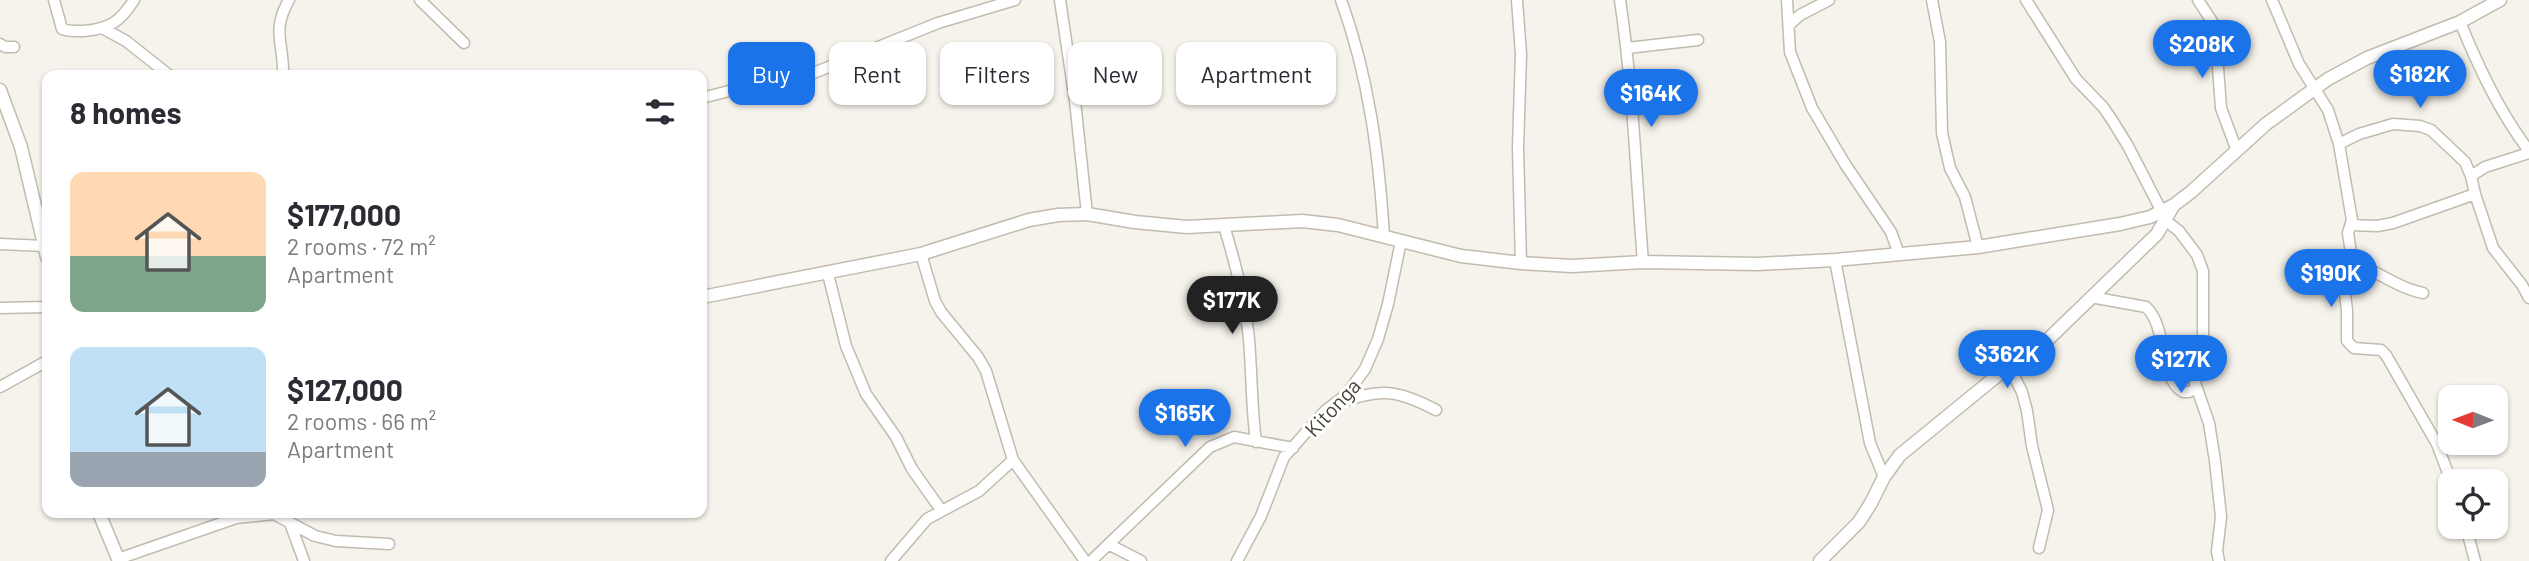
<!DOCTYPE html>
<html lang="en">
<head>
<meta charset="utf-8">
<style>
  body { margin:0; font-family:Barlow,sans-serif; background:#f7f7f7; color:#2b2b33; height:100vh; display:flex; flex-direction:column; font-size:26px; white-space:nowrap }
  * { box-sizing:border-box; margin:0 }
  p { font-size:23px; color:#7c7c81 }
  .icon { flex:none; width:38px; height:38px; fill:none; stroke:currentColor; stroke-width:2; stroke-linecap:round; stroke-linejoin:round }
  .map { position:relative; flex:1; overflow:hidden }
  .side { position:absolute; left:42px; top:70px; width:665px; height:448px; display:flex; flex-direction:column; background:#fff; border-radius:14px; box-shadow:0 2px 5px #0004 }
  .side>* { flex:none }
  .hud { position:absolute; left:728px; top:42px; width:665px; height:63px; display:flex; gap:14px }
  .needle { width:46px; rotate:271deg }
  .controls { position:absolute; left:2438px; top:385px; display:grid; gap:14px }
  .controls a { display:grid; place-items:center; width:70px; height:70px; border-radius:14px; background:#fff; box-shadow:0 2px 5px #0004; font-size:35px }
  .price { position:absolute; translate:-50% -60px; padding:0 16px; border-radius:24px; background:#1a73e8; color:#fff; font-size:23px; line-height:46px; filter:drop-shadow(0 2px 4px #0008) }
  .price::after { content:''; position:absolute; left:50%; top:42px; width:21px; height:16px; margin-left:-10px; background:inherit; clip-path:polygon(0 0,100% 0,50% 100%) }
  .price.on { background:#222; color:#fff }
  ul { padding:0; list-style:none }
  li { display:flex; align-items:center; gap:21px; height:175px; padding:0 28px }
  li span { display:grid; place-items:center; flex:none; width:196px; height:140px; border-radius:14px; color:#555 }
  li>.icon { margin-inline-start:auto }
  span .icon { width:84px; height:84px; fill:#fffc; stroke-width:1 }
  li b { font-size:30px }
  h2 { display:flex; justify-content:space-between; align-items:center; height:84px; padding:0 28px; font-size:30px }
  .chip { padding:0 24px; border-radius:14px; background:#fff; box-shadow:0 2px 5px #0004; font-size:24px; line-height:63px }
  .chip.on { background:#1a73e8; color:#fff }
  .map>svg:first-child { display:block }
</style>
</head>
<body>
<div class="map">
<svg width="2529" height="561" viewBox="0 0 2529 561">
  <rect width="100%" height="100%" fill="#f6f3ec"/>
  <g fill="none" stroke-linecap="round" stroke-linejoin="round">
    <defs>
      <path id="minor" d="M54,0L62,29C70,32 76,31 84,31C109,29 120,22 134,0
        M420,0L464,43
        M1060,0L1075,101L1087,214
        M1341,0C1369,77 1379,155 1384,237
        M1517,0L1521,54L1518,147L1521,263
        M1620,0C1633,87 1636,175 1643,262
        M1787,0L1790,52L1812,108L1845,164L1891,232L1899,254
        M1932,0L1940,42L1942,133L1950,168L1965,197L1978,247
        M2026,0L2076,79L2103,107L2112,120L2128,146L2162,212
        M2198,0L2215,26L2221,108L2237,151
        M2272,0L2299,64L2328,110L2339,144L2352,220L2348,233L2353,267L2344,287L2347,310V341L2354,348L2381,350L2386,355L2437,444L2451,481
        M2460,22C2479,68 2499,111 2529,151
        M1789,25L1800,15L1829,0
        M104,29L126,41L169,75
        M0,44L5,47H14
        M1627,48L1698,40
        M283,75C284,43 271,31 289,0
        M702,98L756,84L811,74L938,23L1015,0
        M2339,144L2359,134L2393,124L2420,126L2431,130L2465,162L2471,176L2475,194L2493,248L2522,285L2529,298
        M2471,176L2485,167L2529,153
        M2166,221L2179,231L2197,255L2203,271V352L2195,383L2209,423L2215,461L2221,517L2217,551L2219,561
        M2351,225L2377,226L2393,223L2475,194
        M1224,226C1237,268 1248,311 1250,354C1252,384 1252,413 1256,442
        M0,244L45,246
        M921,254L935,301L941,312L978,357L986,371L1013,460L1085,561
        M1835,260L1870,443L1884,477
        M2353,262C2377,271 2398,288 2423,293
        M828,274L846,346L866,394L896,437L912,469L941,510
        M2091,297L2146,307C2168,327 2158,377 2183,392H2189L2196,388
        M0,308L47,307
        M2009,366L2022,392L2027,411L2032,446L2048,510L2039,548
        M0,387L47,361
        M1341,402C1382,388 1398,390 1436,410
        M290,523L304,561
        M2466,527L2475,561
        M1110,545L1141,561
        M118,559L236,518L274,514L315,536L336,541L389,544
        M891,561L927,519L979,491L1013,460
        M1091,561L1210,447L1234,437L1293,448
        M1237,561L1261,516L1284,457L1325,411L1346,395L1365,369L1378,339L1388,304L1401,241"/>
      <path id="tertiary" d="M0,90L21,147L47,257
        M702,297L921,254L1029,220L1058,215L1087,214L1135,222L1187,227L1302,221L1338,225L1461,256L1521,263L1572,266L1643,262L1758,264L1835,260L1978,247L2120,224L2150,217L2174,205L2191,192L2266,124L2328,79L2367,58L2460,22L2500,0
        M99,513L119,561
        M1820,561L1859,522L1871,503L1884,477L1900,455L2009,366L2036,351L2157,234L2173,206"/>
    </defs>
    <use href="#minor" stroke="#c2bbae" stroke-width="13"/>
    <use href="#tertiary" stroke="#c2bbae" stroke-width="15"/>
    <use href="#minor" stroke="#fff" stroke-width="10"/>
    <use href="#tertiary" stroke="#fff" stroke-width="12"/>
  </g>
  <g text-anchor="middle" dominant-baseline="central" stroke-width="6" stroke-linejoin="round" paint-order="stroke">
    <g font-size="21" fill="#4b4439" stroke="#fff">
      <text transform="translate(1332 407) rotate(-47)">Kitonga</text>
    </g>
  </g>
</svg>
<div class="controls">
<a><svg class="needle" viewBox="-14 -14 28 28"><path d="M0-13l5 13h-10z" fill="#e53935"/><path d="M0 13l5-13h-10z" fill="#7c7c81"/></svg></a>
<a><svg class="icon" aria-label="locate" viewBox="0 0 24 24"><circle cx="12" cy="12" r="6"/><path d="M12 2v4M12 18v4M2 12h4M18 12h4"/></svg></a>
</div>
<b class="price" style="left:2202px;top:80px">$208K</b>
<b class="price" style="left:2420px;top:110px">$182K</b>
<b class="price" style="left:1651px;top:129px">$164K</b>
<b class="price" style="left:2331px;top:309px">$190K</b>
<b class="price on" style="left:1232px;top:336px">$177K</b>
<b class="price" style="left:2007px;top:390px">$362K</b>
<b class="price" style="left:2181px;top:395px">$127K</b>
<b class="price" style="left:1185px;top:449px">$165K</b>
<div class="hud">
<a class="chip on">Buy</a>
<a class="chip">Rent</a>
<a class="chip">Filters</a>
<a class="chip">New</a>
<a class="chip">Apartment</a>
</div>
<section class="side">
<h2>8 homes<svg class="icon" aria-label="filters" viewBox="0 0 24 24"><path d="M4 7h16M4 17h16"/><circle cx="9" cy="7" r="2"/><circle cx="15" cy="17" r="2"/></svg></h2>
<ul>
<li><span style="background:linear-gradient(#ffd9b3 60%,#7fa58c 0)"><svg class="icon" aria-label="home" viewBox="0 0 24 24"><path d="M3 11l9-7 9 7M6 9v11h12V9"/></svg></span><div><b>$177,000</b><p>2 rooms · 72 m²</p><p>Apartment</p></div></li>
<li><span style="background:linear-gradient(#bfe0f5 75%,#9aa5b1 0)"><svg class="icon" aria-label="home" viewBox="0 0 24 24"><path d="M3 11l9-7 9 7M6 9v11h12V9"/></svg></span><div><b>$127,000</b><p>2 rooms · 66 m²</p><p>Apartment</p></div></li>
</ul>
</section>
</div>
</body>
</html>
